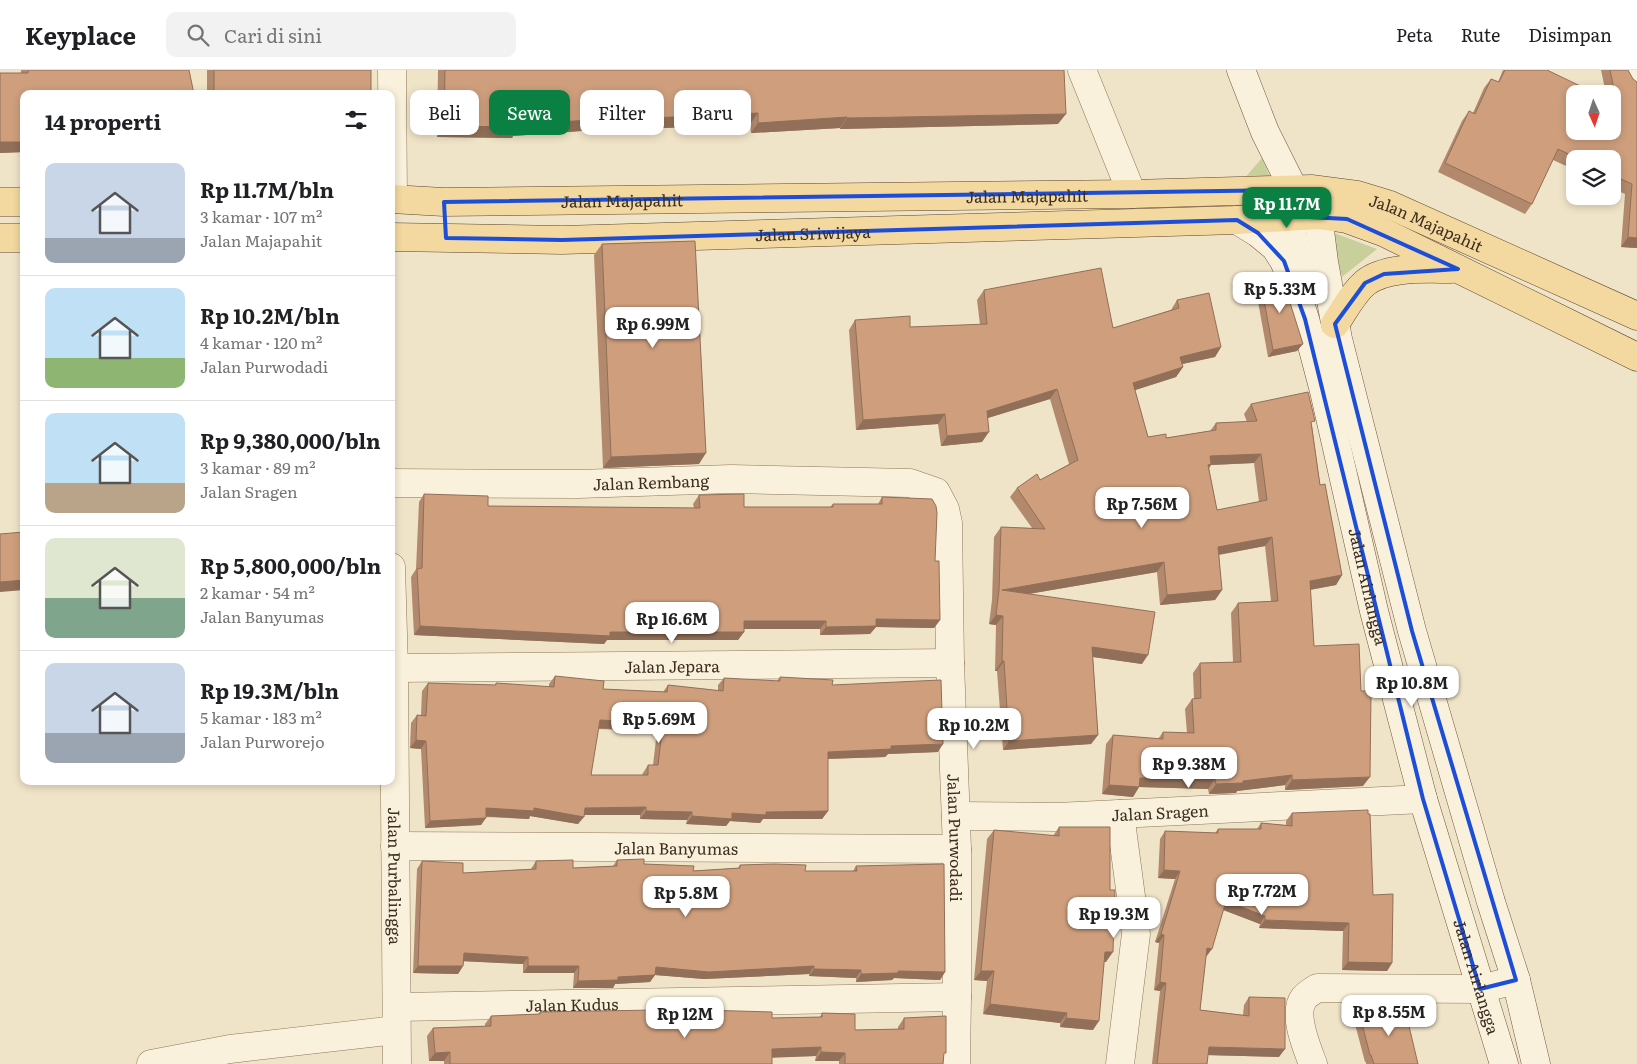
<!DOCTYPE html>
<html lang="id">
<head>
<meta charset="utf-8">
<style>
  body { margin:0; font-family:Literata,serif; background:#f2f2f2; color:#202124; height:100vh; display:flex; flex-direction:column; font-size:19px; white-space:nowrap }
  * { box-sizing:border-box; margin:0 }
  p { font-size:16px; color:#757577 }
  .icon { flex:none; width:28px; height:28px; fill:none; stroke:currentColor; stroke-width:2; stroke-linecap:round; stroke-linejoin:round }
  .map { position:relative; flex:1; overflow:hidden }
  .sheet { position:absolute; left:20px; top:20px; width:375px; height:695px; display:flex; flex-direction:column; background:#fff; border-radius:10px; box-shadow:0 2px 8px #0003 }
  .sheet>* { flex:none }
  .banner { position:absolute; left:410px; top:20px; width:475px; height:45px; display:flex; gap:10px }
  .needle { width:32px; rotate:177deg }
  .buttons { position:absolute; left:1566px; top:15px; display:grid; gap:10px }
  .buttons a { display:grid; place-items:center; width:55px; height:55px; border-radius:10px; background:#fff; box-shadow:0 2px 8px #0003; font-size:25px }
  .price { position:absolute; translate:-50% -42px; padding:0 11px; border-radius:10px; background:#fff; color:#222; font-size:16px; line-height:32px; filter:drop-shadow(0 1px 2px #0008) }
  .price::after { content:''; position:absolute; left:50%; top:30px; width:15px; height:11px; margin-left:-8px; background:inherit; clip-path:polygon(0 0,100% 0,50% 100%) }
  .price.selected { background:#0b8043; color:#fff }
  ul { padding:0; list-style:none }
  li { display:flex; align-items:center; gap:15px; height:125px; padding:0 25px }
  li+li { border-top:1px solid #e0e0e0 }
  li span { display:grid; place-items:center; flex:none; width:140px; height:100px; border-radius:10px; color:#555 }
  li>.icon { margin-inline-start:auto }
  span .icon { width:60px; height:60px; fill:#fffc; stroke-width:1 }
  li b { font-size:21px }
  h2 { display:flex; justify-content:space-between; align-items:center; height:60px; padding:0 25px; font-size:21px }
  .pill { padding:0 18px; border-radius:10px; background:#fff; box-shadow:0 2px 8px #0003; font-size:18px; line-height:45px }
  .pill.selected { background:#0b8043; color:#fff }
  header { display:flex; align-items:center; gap:30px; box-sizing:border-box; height:70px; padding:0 25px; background:#fff; border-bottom:1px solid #e0e0e0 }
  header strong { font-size:24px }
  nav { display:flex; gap:28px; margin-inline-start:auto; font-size:18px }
  .search { width:350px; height:45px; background:#f2f2f2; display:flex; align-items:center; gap:12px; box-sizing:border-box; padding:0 18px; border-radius:10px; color:#757577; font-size:19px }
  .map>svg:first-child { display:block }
</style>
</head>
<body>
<header>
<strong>Keyplace</strong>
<div class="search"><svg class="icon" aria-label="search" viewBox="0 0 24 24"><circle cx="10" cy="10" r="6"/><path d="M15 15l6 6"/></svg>Cari di sini</div>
<nav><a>Peta</a><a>Rute</a><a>Disimpan</a></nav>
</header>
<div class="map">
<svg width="1637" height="994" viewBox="0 0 1637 994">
  <rect width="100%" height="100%" fill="#f0e4c8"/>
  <path fill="#c9cf9b" d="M1262,88L1275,119L1236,118Z
    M1329,161L1377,179L1342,207Z"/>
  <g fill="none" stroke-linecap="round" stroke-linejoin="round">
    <defs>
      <g id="street">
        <path d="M392,0L393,129"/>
        <path d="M1082,0L1132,124"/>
        <path d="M1635,0L1637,8"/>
        <path id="s1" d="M391,413L578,414L731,409L910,413L936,422L945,439L948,453L950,593L957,779V927L956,994"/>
        <path id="s2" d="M391,497L394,598L397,994"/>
        <path id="s3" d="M394,598L950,593"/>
        <path d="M1120,744L1136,864L1120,994"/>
        <path id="s4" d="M956,746L1057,747L1423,729"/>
        <path id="s5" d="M395,776L957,779"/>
        <path id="s6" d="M397,937L957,927"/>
        <path d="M151,994L230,979L396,960"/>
        <path d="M1313,994C1307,978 1292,944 1304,928C1307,924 1313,921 1317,918L1480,919L1516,910"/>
      </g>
      <g id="secondary">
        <path d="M1241,0L1265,62L1294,120"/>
        <path d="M1318,145L1324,192L1338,269L1412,561L1491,832L1516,910L1536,994"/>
        <path d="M1290,146L1299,208"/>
        <path id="s7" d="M1237,150L1258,163L1275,177L1284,191L1292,209L1305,249L1324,321L1374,541L1423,729L1504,994"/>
      </g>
      <g id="primary">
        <path id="s8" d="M391,129L444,132L1132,124L1311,119L1357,125L1390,135L1637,246"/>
        <path d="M0,132H24"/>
        <path id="s9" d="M391,167L562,170L1237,150L1318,145L1347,149L1383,162L1637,287"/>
        <path d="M0,168H24"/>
        <path d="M1335,254C1344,241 1352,224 1365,213C1386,196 1426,199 1451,199"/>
      </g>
    </defs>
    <use href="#street" stroke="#8d765c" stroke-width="29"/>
    <use href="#secondary" stroke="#6f573f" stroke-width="29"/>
    <use href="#primary" stroke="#5b4430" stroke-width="29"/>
    <use href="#street" stroke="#faf1dc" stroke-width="28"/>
    <use href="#secondary" stroke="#faf1dc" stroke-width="28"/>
    <use href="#primary" stroke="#f3d9a0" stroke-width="28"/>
  </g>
  <path fill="#b2896c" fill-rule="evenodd" d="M21,0H189L24,24V82L0,83V3H21Z
    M207,0H371V24H207Z
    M438,0H1064L1058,54L840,59V58L751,63L750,54L622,60V58L513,66L512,68L437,67Z
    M1503,0H1547L1612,61V24H1606L1601,0H1628L1637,178L1621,177L1625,124L1612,118V89H1575V100L1553,90L1532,134L1525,144L1438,102L1462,51L1469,41L1473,43L1484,18L1491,9L1498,12Z
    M602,174L699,394L603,398L594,185Z
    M1260,208L1297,281L1268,287L1255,215Z
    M984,220L1113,258L1171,240L1177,230L1221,277L1215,287L1182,294L1183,297L1176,307L1135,320L1148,367L1166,368L1210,361L1216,353L1247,352L1244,344L1251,334L1312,356L1320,415L1342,505L1336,515L1310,520L1314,576L1363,716L1285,720V715L1237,721L1236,723L1209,724L1208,719L1139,717L1133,727L1102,724L1106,674L1113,665L1158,669L1163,662L1187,663L1185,639L1192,629H1194L1193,603L1200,593L1233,592L1231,543L1238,533L1271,531L1265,476L1219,485L1222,520L1215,530L1160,535L1157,502L1029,524L1142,594L1093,587L1098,665L1091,674L1003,680L997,601H995L996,555L989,554L992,530L994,467L1001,457L1032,458L1010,427L1017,418L1040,410L1069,394L1050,329L988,348L982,372L941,376L938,354L856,360L849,260L855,250L910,257L980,255L977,230ZM1254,393L1259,432L1217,440L1209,398L1211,395Z
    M424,424L488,436L694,438L693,434L699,425L744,437H830L833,434H878L882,427L935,491L940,550L934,558L876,557L870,564L820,565V559H744V562L738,570H607L604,574L414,565L411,507L416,499L419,432Z
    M555,606L603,619L663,622L668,615L718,621V615L724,608L777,611L780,607L832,615L938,682L888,684L885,687L828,689V741L822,749H763L760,753L730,751L726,756L686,754L687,750L640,749V745H584L578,754L530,746L529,749L486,747L481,755L425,758L421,679L410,678L411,653L417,645H421L422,621L428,613L495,615L496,613L549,617V614ZM598,659L657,661L653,695H648L643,703L642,705H591Z
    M1292,743L1373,825L1392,893L1387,901L1342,900L1343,861L1259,858L1260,854L1223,840L1206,887L1200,940L1243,945L1244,935L1249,927L1279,987L1208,985L1207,994H1152L1160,921L1154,920L1159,873L1155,872L1175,809L1158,808L1160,769L1165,761L1215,763L1218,759H1257L1261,753L1286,755V751Z
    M1059,757L1106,892H1104L1093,960L1060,957V953L983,944L987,911L974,910L987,769L994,760L1053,766Z
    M617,790L693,801L738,798L740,795L805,801H853L856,796L945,902L940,910L894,908L892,910L856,912V908L809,906V904L704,909L655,905L650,912L615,914L613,918H573L574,903H523V894L464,891L463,896L458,904L413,903L417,799L422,791L463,803L531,799L536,791L573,798L613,796Z
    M702,940L772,948L820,947L822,943L855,960L898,959V957L904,948L944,987L943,994H839V991H815L816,986L772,987V994H444V991H429L427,966L433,958L485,956V954L491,946L538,944L540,942L654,948L698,946Z
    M1360,946L1418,994H1366V992H1365L1355,954Z"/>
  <path fill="#916f58" d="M758,43L750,54L622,60L630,49Z
    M1066,44L1058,54L840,59L847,48Z
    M630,47L622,58L513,66L512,68L437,67L444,56L519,55Z
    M847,47L840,58L751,63L758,53Z
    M0,72H24V82L0,83Z
    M1628,167L1637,168V178L1621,177Z
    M1303,274L1297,281L1268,287L1273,280Z
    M1221,277L1215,287L1173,296L1180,287Z
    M1183,297L1176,307L1126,323L1133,313Z
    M1057,319L1050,329L981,350L987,341Z
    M945,344L938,354L856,360L863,350Z
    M989,362L982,372L941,376L947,366Z
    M706,383L699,394L603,398L611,387Z
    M1261,384L1254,393L1211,395L1205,404L1210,386Z
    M1272,467L1265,476L1211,486L1218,477Z
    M1164,492L1157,502L998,529L1002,520Z
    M1342,505L1336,515L1303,521L1310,511Z
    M24,510V520L0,522V512Z
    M1222,520L1215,530L1160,535L1167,525Z
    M996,545L1003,546L996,555L989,554Z
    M876,549L940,550L934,558L876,557L870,564L820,565L826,557Z
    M744,551H826L820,559H738Z
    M420,556L610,562H744L738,570H607L604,574L414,565Z
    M1092,577L1148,585L1142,594L1086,586Z
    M1002,591H1004L997,601H995Z
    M600,650L663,653L657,661L594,658Z
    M1098,665L1091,674L1003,680L1009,671Z
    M416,670L426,671L421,679L410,678Z
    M943,674L938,682L888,684L885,687L822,689L828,682L891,676Z
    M1292,705L1285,715L1237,721L1236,723L1209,724L1216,714Z
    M1370,707L1363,716L1285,720L1292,710Z
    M1140,708L1215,709L1208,719L1139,717L1133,727L1102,724L1109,715Z
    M646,737L640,745H580L585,738Z
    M486,738H534L584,747L578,754L530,746L529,749L480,746Z
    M646,741L692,742L687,750L640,749Z
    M828,741L822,749H763L760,753L730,751L726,756L686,754L692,746L766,742Z
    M486,748L481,755L425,758L430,751Z
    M1164,800L1180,801L1175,809L1158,808Z
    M1226,831L1265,846L1260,854L1221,839Z
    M1265,850L1349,853L1343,861L1259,858Z
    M1161,864L1164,865L1159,873L1155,872Z
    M1207,878L1212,879L1206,887Z
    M1105,882H1113L1106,892H1098Z
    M464,883L528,887L523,894L458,891Z
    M1348,892L1392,893L1387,901L1342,900Z
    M418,896H463L458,904L413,903Z
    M528,896H579L574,903H523Z
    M814,896L809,904L704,909L655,905L650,912L615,914L613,918H573L578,911L618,907L656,897Z
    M814,899L861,900L856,908L809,906Z
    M898,901L945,902L940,910L894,908L892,910L856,912L861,904Z
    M981,901H994L987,911L974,910Z
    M1160,912L1166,913L1160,921L1154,920Z
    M990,934L1067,943L1060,953L983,944Z
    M1066,948L1099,951L1093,960L1060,957Z
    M821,977L816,986L766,988L772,979Z
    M1209,977L1285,979L1279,987L1204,985Z
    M450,982L444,991H429L435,983Z
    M821,982L845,983L839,991H815Z"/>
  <path fill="#cf9f7d" stroke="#916f58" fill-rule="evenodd" d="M28,0H189L194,24H24V72H0V3H28Z
    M214,0H371V24H214Z
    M445,0H1064L1066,44L847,48V47L758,53V43L630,49V47L519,55V57L444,56Z
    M1505,0H1547L1597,24H1575V61H1612V31L1617,33L1610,0H1628L1633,9L1637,12V168L1628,167L1632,114L1612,105V89H1579L1558,79L1532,134L1445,93L1469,41L1475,44L1491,9L1499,12Z
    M695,171L706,383L611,387L602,174Z
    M1101,198L1113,258L1179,238L1177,230L1209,223L1221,277L1180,287L1183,297L1133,313L1148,367L1166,364V368L1216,360V353L1257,351L1251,334L1308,322L1315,351L1311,352L1320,415L1325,414L1342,505L1310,511L1314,576L1359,574L1361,621H1371L1370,707L1292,710V705L1243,711V713L1216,714L1215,709L1140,708L1139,717L1109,715L1113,665L1163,669V662L1194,663L1192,629L1201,628L1200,593L1241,592L1238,533L1278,531L1272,467L1218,477L1222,520L1167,525L1164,492L1002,520L1155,542L1148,585L1092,577L1098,665L1009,671L1004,591H1002L1003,546L996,545L999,520L1001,457L1045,459L1017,418L1037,404L1040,410L1078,390L1057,319L987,341L989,362L947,366L945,344L863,350L855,250L910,246V257L987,254L984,220ZM1261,384L1267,430L1217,440L1208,395L1211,394L1210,386Z
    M1281,204L1303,274L1273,280L1260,208Z
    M424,424L488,426V436L700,438L699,425L744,424V437H833V434H882V427L932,429L936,436L937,443L935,491H939L940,550L876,549V556L826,557V551H744V562H610V566L420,556L417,499L422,498Z
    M24,462V510L0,512V464Z
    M555,606L604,611L603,619L667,622L668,615L723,621L724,608L780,611V607L833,610L832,615L941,610L943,674L891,676V679L828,682V741L766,742V745L732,743V749L692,746V742L646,741V737L585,738L584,747L534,738V741L486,738V748L430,751L426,671L416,670L417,645L426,646L428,613L496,615V613L554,617ZM600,650L663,653L658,695H648V705H591Z
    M1368,740V744H1370L1373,825L1393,824L1392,893L1348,892L1349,853L1265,850V846L1226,831L1212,879L1207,878L1200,940L1249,946V927L1285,928V979L1209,977L1207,994H1157L1166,913L1160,912L1164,865L1161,864L1180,801L1164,800L1165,761L1218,763V759H1261V753L1292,756V743Z
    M1059,757H1110V820H1115L1113,882H1105L1099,951L1066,948L1067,943L990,934L994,901H981L994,760L1059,766Z
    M644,789V794L694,796L693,801L740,798V795L774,794L806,795L805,801H857L856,796L944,794L945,902L898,901V903L861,904V900L814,899V896L709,902L656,897L655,905L618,907V910L578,911L579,896H528V887L464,883L463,896H418L422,791L463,793V803L536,799V791L573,790V798L617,796V790Z
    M1404,935L1418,994H1374L1371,985H1370L1360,946Z
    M655,940L654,948L702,946V940L772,942V948L822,947V943L855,944V960L904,959V948L946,946V983H944L943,994H845V983L821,982V977L772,979V994H450V982L435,983L433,958L491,956V946L540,944V942Z"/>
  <path fill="none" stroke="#1d4ed8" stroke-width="4" stroke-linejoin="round" d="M1294,120L1290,146L1347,149L1458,199L1384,204L1365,213L1335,254L1412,561L1516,910L1480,919L1423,729L1305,249L1284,191L1258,163L1237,150L562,170L446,168L444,132Z"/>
  <g text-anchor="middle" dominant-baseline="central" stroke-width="5" stroke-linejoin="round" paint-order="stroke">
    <g font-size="16" fill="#3d2e20" stroke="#f7eed8">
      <text stroke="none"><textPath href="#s8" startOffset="636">Jalan Majapahit</textPath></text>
      <text stroke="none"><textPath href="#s8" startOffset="231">Jalan Majapahit</textPath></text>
      <text stroke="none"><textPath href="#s8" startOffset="1041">Jalan Majapahit</textPath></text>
      <text stroke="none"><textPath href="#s9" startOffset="422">Jalan Sriwijaya</textPath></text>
      <text stroke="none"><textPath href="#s1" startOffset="260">Jalan Rembang</textPath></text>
      <text stroke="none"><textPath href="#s7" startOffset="400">Jalan Airlangga</textPath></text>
      <text stroke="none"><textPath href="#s3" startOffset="278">Jalan Jepara</textPath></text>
      <text stroke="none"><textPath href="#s4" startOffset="204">Jalan Sragen</textPath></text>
      <text stroke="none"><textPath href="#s1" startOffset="895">Jalan Purwodadi</textPath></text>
      <text stroke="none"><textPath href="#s5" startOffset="281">Jalan Banyumas</textPath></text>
      <text stroke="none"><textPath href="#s2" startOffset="309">Jalan Purbalingga</textPath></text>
      <text stroke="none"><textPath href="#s7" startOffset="805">Jalan Airlangga</textPath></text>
      <text stroke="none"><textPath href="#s6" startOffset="175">Jalan Kudus</textPath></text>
    </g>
  </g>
</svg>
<div class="buttons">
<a><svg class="needle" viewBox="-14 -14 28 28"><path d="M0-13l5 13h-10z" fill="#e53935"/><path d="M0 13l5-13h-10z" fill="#757577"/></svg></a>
<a><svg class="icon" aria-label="layers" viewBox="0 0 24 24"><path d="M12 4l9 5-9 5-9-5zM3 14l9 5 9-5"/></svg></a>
</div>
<b class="price selected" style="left:1287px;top:159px">Rp 11.7M</b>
<b class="price" style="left:1280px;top:244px">Rp 5.33M</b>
<b class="price" style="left:653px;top:279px">Rp 6.99M</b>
<b class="price" style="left:1142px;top:459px">Rp 7.56M</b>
<b class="price" style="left:672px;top:574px">Rp 16.6M</b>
<b class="price" style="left:1412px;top:638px">Rp 10.8M</b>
<b class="price" style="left:659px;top:674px">Rp 5.69M</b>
<b class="price" style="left:974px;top:680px">Rp 10.2M</b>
<b class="price" style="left:1189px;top:719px">Rp 9.38M</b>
<b class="price" style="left:1262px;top:846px">Rp 7.72M</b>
<b class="price" style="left:686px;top:848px">Rp 5.8M</b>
<b class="price" style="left:1114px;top:869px">Rp 19.3M</b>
<b class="price" style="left:1389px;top:967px">Rp 8.55M</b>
<b class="price" style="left:685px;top:969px">Rp 12M</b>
<div class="banner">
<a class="pill">Beli</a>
<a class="pill selected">Sewa</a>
<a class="pill">Filter</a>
<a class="pill">Baru</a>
</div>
<section class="sheet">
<h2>14 properti<svg class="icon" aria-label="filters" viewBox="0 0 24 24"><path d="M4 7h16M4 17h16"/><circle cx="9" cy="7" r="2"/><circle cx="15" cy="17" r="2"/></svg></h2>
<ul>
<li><span style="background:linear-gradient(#c9d6e8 75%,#9aa5b1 0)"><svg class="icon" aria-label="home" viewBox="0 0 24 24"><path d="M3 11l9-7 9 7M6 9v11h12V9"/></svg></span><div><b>Rp 11.7M/bln</b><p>3 kamar · 107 m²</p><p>Jalan Majapahit</p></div></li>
<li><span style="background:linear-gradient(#bfe0f5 70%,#8fb573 0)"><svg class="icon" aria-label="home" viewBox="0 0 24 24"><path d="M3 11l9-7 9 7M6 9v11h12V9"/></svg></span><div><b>Rp 10.2M/bln</b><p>4 kamar · 120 m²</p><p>Jalan Purwodadi</p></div></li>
<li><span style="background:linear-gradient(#bfe0f5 70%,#b9a48a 0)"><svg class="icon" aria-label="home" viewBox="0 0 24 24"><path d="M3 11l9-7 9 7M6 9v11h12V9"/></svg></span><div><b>Rp 9,380,000/bln</b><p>3 kamar · 89 m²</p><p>Jalan Sragen</p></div></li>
<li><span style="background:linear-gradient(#dfe7d0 60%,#7fa58c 0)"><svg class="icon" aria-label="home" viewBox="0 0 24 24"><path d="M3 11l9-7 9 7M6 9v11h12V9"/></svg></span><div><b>Rp 5,800,000/bln</b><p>2 kamar · 54 m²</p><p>Jalan Banyumas</p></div></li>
<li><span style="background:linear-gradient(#c9d6e8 70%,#9aa5b1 0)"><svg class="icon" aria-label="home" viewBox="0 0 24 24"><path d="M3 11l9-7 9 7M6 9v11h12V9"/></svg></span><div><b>Rp 19.3M/bln</b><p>5 kamar · 183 m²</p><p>Jalan Purworejo</p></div></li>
</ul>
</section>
</div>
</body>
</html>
